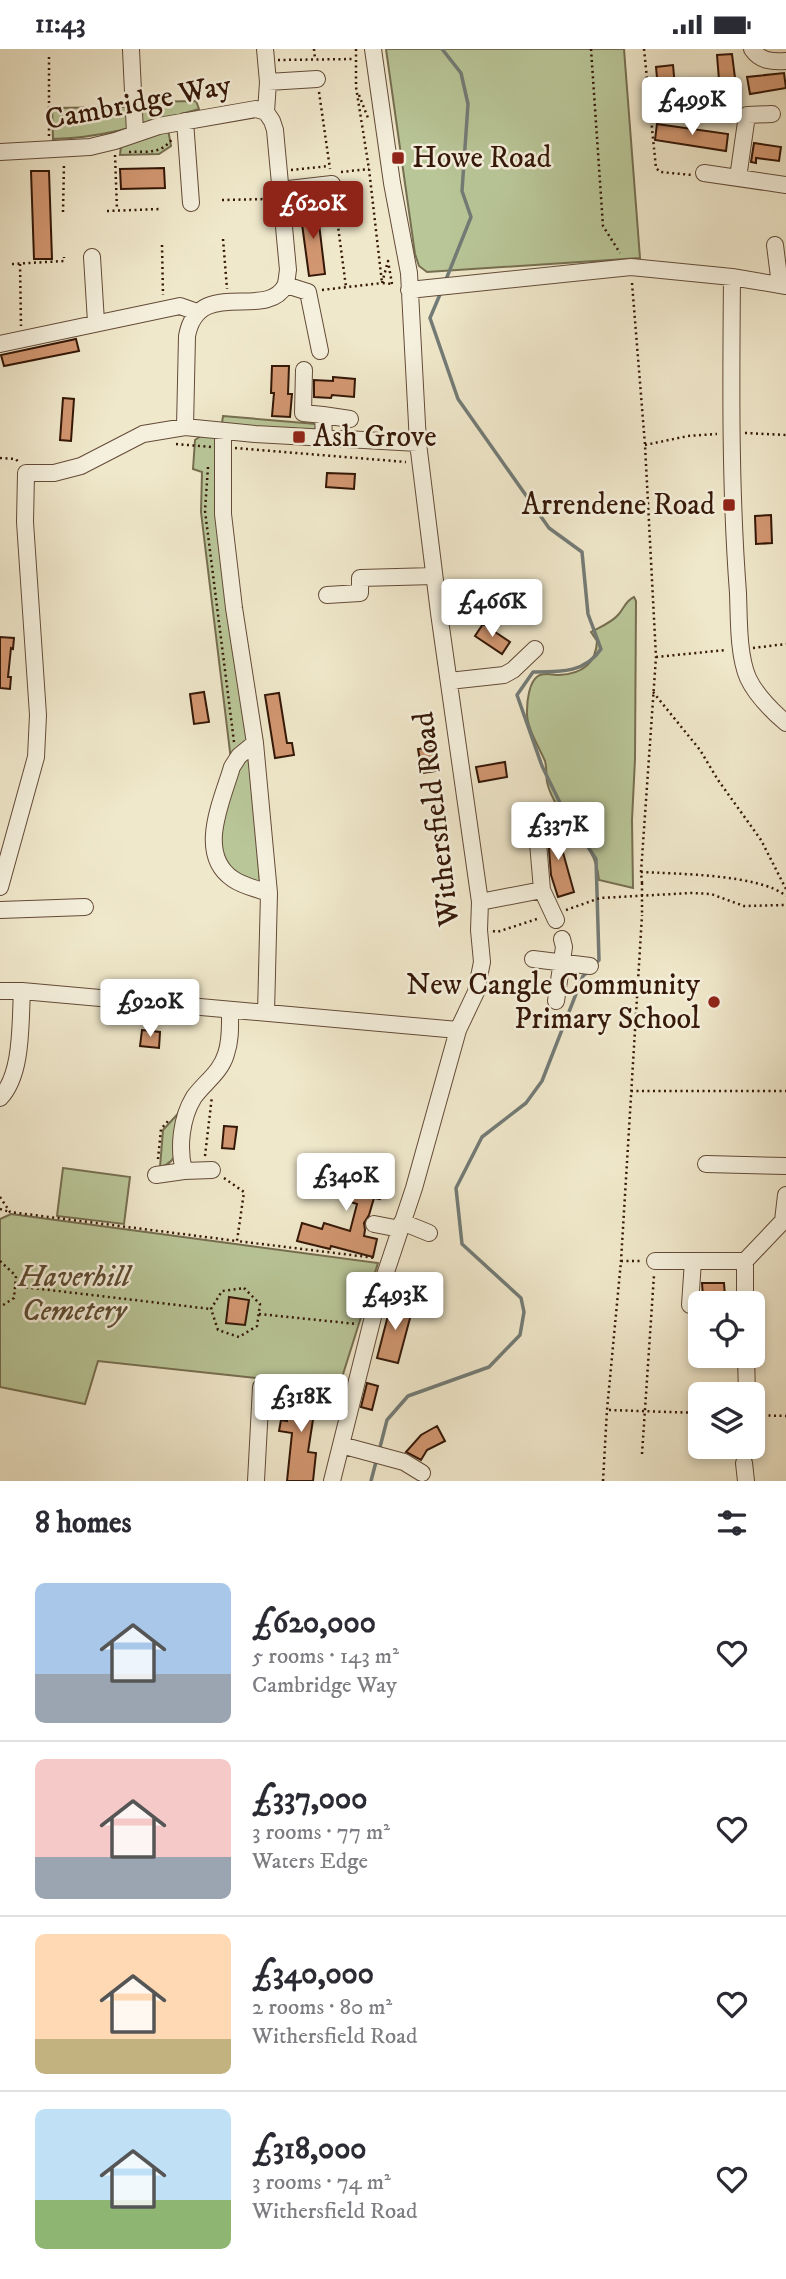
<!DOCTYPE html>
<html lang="en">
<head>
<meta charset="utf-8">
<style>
  body { margin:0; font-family:"IM FELL DW Pica",serif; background:#f2f2f3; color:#2b2b33; height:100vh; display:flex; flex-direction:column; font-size:26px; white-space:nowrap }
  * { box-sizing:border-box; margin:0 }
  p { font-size:23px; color:#7c7c81 }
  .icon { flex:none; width:38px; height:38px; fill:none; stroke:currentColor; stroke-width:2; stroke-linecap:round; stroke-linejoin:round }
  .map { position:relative; height:1432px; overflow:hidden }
  .side { display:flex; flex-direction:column; background:#fff; flex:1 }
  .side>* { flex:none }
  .fabs { position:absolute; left:688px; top:1242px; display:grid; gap:14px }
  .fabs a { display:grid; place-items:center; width:77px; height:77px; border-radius:10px; background:#fff; box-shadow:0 4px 10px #0003; font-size:35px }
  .price { position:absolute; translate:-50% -60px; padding:0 16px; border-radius:7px; background:#fff; color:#222; font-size:23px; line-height:46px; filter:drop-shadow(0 2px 4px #0008) }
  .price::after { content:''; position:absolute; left:50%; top:42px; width:21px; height:16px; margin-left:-10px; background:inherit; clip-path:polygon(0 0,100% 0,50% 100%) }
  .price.active { background:#8f2418; color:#fff }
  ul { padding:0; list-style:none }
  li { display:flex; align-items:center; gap:21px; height:175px; padding:0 35px }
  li+li { border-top:2px solid #e1e1e2 }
  li span { display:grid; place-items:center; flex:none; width:196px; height:140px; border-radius:10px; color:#555 }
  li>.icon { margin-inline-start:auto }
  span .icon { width:84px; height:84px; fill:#fffc; stroke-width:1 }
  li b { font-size:30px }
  h2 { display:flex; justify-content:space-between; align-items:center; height:84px; padding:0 35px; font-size:30px }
  .status { display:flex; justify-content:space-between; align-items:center; height:49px; padding:0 35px; background:#fff; direction:ltr }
  .status svg { height:19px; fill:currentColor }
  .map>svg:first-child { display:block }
</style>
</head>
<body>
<div class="status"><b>11:43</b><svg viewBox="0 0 49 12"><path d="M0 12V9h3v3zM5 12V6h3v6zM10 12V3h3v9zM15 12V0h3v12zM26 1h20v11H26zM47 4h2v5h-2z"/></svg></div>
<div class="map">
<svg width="786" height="1432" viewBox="0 0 786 1432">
  <rect width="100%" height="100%" fill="#f0e8cb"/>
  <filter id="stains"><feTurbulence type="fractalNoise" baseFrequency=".00286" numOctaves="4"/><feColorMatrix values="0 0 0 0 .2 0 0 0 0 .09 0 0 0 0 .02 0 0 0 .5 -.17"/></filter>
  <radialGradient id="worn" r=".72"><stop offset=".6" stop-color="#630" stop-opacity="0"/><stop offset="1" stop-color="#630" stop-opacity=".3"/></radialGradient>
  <path fill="#b9c698" stroke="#766e50" stroke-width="2" d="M386,0H624L640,209L427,223L419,217L415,205Z
    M196,52L199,60C150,74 103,89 53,90L52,59L130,58L141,56L143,53Z
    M168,80L171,97L159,105L120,106L121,97Z
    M223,367L316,375L319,379L315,384L222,374Z
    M204,385L221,390L249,690L231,711L201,463L202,423L193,420L195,391Z
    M634,548L636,552L635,710L632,771L633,839L599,831C596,797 574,785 558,758C553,750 549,742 547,733C546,727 547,719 545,712C539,698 526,678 527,662C527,652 529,633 538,627C544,623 552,626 559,626C581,625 596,615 597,592L591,583C600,578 611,574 618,566C624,560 625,552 634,548Z
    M245,708L252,715L260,834L257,836L225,819L215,794L236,721Z
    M184,1058C181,1078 184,1113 160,1118L163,1081Z
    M63,1119L130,1128L124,1175L57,1167Z
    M11,1165L378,1214L339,1338L98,1312L85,1355L0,1338V1170Z"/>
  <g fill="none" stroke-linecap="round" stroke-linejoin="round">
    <path stroke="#737b76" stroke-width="3.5" d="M442,0L461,24L468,55L462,142L471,168L445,233
      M441,243L430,269L458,350L549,479L582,503L588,565L601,600C585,624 560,623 533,623L517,646L542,717L564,762L596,810L599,911L594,916
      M379,1402L387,1371L408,1347L489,1318L520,1286L524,1263L521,1249L462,1195L456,1139L482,1088L526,1054L542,1032L583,927L589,922
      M371,1432L377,1409"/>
  </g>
  <path fill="#d29771" stroke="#341707" stroke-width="2" d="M732,5L735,29L729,63L715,61L719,31L717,6Z
    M673,16L676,49L659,51L656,18Z
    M784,24L786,39L750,45L747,28Z
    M657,75L728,85L726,102L655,91Z
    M754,94L781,98L779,112L756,109V114L751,113Z
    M164,119L165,139L121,140L120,120Z
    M31,122H49L52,210H34Z
    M317,158L325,225L309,227L300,160Z
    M76,290L79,302L4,317L1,306Z
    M272,317H289L288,345H292L290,368L272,367L274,344H271Z
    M333,328L355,330L354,348L332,346L331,349L314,348V331L333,332Z
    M63,349L74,350L71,392L60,391Z
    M327,424L355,425L354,440L326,438Z
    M771,466L772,494L756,495L755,467Z
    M483,575L510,593L502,605L475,587Z
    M0,588L14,589L13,600L11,599L8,628H11L10,640L0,639Z
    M204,643L209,673L194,675L190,645Z
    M279,644L287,694H292L294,706L275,709L265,646Z
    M432,698L436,722L422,724L418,700Z
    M505,713L507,728L479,733L476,718Z
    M556,771L559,782H557L574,843L558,848L551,826L547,774Z
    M142,981L160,983L159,999L140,997Z
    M224,1077L237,1078L234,1100L222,1099Z
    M317,1119L336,1125L337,1120L385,1134L380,1150L374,1149L369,1166L364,1174L365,1181L364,1187L377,1190L373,1208L331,1197L330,1200L297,1192L302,1174L322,1180L324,1174L350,1182L357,1155L344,1151L346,1145L312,1136Z
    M702,1234H724L725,1248H703Z
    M229,1248L249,1251L245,1276L226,1274Z
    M392,1251L413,1258L398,1314L377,1309Z
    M367,1334L378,1337L372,1361L361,1358Z
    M301,1335L318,1338L308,1403L316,1404L313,1432H287L292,1384L279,1382L281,1371L287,1372L291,1347L299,1348Z
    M437,1377L445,1392L427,1401L421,1411L406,1403L421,1386Z"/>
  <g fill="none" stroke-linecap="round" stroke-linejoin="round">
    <defs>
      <path id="minor" d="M265,0L268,33L266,63
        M752,0C760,12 772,13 786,12
        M131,1L135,84
        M268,33L317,30
        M185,72L191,154
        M0,103L90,98L115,92L159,77L256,60L266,63L272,72L275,81L288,221C287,226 287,233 285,237C266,272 198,227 187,287L185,378
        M704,124L786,136
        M738,129L747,66L772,65
        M280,141L332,135
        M775,196L780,236
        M92,208L96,273
        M732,228C731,334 730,439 738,544C739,569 738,606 748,629C756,646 772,662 786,674
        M286,236L308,243L320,302
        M409,241L631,218L732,228L786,237
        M0,295L180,257L197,263
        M304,321L303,364L323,366L324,389
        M323,366L350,370
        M223,382V465L234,559L255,694L269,844L266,964
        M327,546L360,544V529L434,527
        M449,632L504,626L513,621L535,600
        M255,694L239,707L232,718C222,752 196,805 233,830C243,837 257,840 269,844
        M0,838L36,708L38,666L25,473L26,424H54L81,417L143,385L185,378L255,385L418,394
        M542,841L556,871
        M480,853L542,841L536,770
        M0,861L85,858
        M533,910L590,917
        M0,942H22L458,981
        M556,952L564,898L562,890
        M0,1049C23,1025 20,974 22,942
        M706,1115L786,1117
        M184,1122C178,1099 181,1069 194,1048C204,1034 221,1023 226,1005C231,991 230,976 230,961
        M156,1126L184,1122L212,1121
        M402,1173L429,1184
        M374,1175L400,1180
        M655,1212H745L783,1172L786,1146
        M745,1212V1255
        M690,1256L693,1212
        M746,1307L747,1346
        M703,1309L746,1307
        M341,1396L404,1413L422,1424
        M744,1414L746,1432
        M256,1432L261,1338
        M332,1432L379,1244L414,1139L458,981L476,943L482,913L479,881L480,853L439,564L418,394L409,224L392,134L373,0"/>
    </defs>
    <use href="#minor" stroke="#634b38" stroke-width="18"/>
    <path stroke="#341707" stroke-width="2.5" stroke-dasharray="2 3.5" stroke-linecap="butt" d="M314,0L315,10
      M356,0V38L369,120L382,234L392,235
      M591,0L603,177L620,204
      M644,0L656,119L660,123L692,126
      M49,8V87
      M278,11L355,10
      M319,43L330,120
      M359,46L368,69
      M129,103C149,102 160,106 173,89
      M115,106L117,161
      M291,121L329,117
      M341,123L369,120
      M334,147L346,238
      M222,151L267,150
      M107,162L161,160
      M63,163L64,114
      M223,190L227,240
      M162,196L163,246
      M12,215L64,212V208
      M20,215L21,277
      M632,234L645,396L656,608L641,823L642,834
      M322,241L382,234L388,212L392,235
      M745,384L786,386
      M176,395L211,398
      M645,396L688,387L717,385
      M235,399L406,413
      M0,409L16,410L19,414
      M208,418L205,462L234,693
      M753,599L786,595
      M656,608L726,601
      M653,643L700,701L718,731L761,791L786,840
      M641,823C676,825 759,825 786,847
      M566,861L600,849L691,844L711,845L744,857L786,856
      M493,882L497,883L540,869
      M631,1042H786
      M205,1107L212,1047
      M158,1110L161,1080L169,1071
      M224,1129L244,1143L237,1192L376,1209
      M0,1148L10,1163L237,1192
      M0,1160L10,1163
      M0,1212L16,1227L14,1249L0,1258
      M621,1212H642
      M15,1237L211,1260
      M244,1239L260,1255L257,1277L239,1288L218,1281L211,1260L222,1242Z
      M259,1265L357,1275
      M609,1361L700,1364
      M752,1366L786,1367
      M642,1405L654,1226
      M603,1432L607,1361L621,1212L642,866"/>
    <use href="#minor" stroke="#f5f0dd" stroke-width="16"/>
    <path stroke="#341707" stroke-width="2.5" stroke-dasharray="2 3.5" stroke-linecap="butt" d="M642,834V866"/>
  </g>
  <g fill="#8f2418" stroke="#f5f0dd" stroke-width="2.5">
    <rect x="391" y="102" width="14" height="14" rx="3.5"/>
    <rect x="292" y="381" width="14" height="14" rx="3.5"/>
    <rect x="722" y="449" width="14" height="14" rx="3.5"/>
    <circle cx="714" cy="953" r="7"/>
  </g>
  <g text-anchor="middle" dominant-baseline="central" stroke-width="5" stroke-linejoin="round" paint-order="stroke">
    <g font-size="30" fill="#341707" stroke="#f5f0dd">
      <text transform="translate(138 54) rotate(-11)">Cambridge Way</text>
      <text transform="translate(437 770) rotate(-97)">Withersfield Road</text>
    </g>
    <g font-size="30" fill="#341707" stroke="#f5f0dd" text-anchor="start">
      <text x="412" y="109">Howe Road</text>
      <text x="313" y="388">Ash Grove</text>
      <text x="715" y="456" text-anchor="end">Arrendene Road</text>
      <text x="700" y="936" text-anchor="end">New Cangle Community<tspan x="700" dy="34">Primary School</tspan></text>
    </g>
    <g font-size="30" font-style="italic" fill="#5c4c32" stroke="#f5f0dd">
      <text x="74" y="1228">Haverhill<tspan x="74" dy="34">Cemetery</tspan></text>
    </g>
  </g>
  <rect width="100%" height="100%" filter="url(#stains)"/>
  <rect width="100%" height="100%" fill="url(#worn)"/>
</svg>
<div class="fabs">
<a><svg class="icon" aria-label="locate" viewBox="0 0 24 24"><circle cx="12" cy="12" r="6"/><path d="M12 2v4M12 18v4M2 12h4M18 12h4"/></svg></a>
<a><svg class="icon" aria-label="layers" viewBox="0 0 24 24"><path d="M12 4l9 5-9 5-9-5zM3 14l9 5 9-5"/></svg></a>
</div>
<b class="price" style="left:692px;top:88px">£499K</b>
<b class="price active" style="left:313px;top:192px">£620K</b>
<b class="price" style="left:492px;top:590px">£466K</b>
<b class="price" style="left:558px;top:813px">£337K</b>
<b class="price" style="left:150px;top:990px">£920K</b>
<b class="price" style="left:346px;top:1164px">£340K</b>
<b class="price" style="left:395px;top:1283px">£493K</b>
<b class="price" style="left:301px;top:1385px">£318K</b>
</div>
<section class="side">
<h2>8 homes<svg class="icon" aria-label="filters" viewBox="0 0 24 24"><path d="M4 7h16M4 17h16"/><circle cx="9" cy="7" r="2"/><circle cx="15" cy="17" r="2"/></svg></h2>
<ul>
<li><span style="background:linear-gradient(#a9c7e8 65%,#9aa5b1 0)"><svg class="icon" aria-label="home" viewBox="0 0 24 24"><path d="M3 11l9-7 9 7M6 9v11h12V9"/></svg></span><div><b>£620,000</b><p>5 rooms · 143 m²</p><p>Cambridge Way</p></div><svg class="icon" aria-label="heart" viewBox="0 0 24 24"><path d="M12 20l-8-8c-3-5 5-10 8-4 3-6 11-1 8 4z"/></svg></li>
<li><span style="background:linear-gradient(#f6c9c9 70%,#9aa5b1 0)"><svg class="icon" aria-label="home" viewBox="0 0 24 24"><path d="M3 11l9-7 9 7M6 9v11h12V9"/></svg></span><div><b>£337,000</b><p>3 rooms · 77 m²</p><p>Waters Edge</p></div><svg class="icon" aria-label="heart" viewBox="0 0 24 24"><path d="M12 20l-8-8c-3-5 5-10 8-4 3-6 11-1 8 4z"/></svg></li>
<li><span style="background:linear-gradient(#ffd9b3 75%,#c2b280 0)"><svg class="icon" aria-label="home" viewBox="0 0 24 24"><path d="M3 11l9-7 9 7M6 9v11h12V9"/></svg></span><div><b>£340,000</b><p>2 rooms · 80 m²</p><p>Withersfield Road</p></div><svg class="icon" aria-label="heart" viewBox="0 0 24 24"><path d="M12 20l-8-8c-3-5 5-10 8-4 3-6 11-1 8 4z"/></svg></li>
<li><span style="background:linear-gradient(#bfe0f5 65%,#8fb573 0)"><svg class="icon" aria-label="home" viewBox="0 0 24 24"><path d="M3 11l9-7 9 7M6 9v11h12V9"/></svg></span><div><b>£318,000</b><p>3 rooms · 74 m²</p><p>Withersfield Road</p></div><svg class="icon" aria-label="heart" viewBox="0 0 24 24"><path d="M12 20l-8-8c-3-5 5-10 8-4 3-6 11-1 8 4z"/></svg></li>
</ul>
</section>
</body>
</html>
